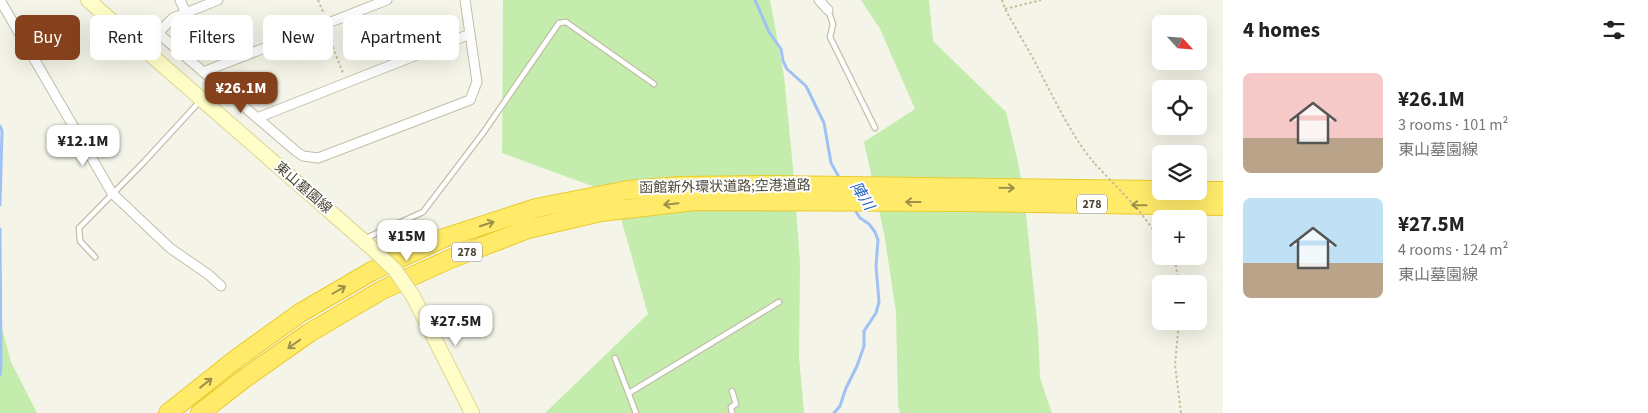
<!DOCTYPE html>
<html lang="en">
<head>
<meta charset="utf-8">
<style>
  body { margin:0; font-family:"Source Sans 3","Noto Sans JP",sans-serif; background:#f2f2f2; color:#222; height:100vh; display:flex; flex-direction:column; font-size:19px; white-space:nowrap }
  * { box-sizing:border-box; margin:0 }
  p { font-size:16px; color:#767676 }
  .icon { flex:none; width:28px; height:28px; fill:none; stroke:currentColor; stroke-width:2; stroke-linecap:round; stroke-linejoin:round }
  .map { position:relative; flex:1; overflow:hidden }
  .drawer { display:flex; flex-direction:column; background:#fff; width:425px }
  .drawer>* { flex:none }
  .hud { position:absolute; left:15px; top:15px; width:475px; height:45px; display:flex; gap:10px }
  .needle { width:32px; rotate:116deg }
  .fabs { position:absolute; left:1152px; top:15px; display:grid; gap:10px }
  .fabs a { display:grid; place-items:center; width:55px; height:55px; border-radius:8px; background:#fff; box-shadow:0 5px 20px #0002; font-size:25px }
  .price { position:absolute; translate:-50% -42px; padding:0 11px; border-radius:10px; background:#fff; color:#222; font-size:16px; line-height:32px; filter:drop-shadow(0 1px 2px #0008) }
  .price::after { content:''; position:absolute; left:50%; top:30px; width:15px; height:11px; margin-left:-8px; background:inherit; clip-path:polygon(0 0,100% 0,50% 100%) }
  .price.selected { background:#85411c; color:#fff }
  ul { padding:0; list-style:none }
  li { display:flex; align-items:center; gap:15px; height:125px; padding:0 20px }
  li span { display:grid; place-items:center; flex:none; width:140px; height:100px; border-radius:8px; color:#555 }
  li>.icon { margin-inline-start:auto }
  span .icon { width:60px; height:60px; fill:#fffc; stroke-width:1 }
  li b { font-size:21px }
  h2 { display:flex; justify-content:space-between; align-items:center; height:60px; padding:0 20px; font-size:21px }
  .chip { padding:0 18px; border-radius:8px; background:#fff; box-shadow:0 5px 20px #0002; font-size:18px; line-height:45px }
  .chip.selected { background:#85411c; color:#fff }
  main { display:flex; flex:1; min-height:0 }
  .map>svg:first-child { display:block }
</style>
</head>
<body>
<main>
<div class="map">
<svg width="1223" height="413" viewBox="0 0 1223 413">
  <rect width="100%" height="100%" fill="#f5f4e8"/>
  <path fill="#c3ecad" d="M503,0H770L784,76L793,168L800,262L799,357L804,413H545L648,314L614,194L502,153Z
    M861,0H929L933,41L1006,112L1018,162L1025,204L1038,331L1040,378L1052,413H900L898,405L896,312L884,233L864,142L915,109L880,29Z
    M0,321L11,362L37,413H0Z"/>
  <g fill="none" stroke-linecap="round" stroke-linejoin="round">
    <path stroke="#a0c1f6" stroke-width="3" d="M755,0L769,32L781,49L783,61L787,69L806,86L824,123L831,163L840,179
      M0,126L2,131L0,205
      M0,229L1,365L0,375
      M834,413L840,406L846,388L857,366L864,346V331L876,313L879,302L876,266L878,240L875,232L869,224L860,218L853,207"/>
    <defs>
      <path id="lane" d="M828,10L833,24L830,37L875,128
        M364,239L423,212L483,133L559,23L566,22L654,84
        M95,257L80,241L79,228L144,162L201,100
        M615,358L636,413
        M732,391L736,404L731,407L732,413
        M629,393L779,302"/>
      <path id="street" d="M0,0L112,193L170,248L209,275L221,286
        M180,0L186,13
        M218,0L173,18L158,33L297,152L303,156L318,158L470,100L477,82L465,0
        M819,0L828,10
        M203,72L387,0
        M257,118L470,34"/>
      <path id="secondary" d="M88,0L374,250
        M413,296L472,413"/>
      <path id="highway" d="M1199,191H1223
        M168,413L236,359L300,313L372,271L444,238L536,208L628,190L680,186L771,185L1161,190
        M200,413L245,378L309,333L382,290L450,259L528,229L601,212L695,201L962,202L1223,206"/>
    </defs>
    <use href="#lane" stroke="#c2bea9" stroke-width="7"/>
    <use href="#street" stroke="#c2bea9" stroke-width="11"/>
    <use href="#secondary" stroke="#d9d594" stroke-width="16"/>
    <use href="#highway" stroke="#eacb2d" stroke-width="20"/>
    <path stroke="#c5be99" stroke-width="2" stroke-dasharray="2.5 2.5" stroke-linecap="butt" d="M318,0L324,14
      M1002,0L1005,9C1017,31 1031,53 1042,76C1058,106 1073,138 1095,164
      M1005,9L1041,0
      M327,33L343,73
      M1155,232L1161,241
      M1170,256L1176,266L1179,284
      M1179,321L1175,365L1181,413"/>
    <use href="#lane" stroke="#fff" stroke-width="4.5"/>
    <use href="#street" stroke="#fff" stroke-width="9"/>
    <use href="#secondary" stroke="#fffdc8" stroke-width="14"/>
    <use href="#highway" stroke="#ffeb69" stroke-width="18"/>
    <defs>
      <path id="secondary-bridge" d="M374,250L395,270L413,296"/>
    </defs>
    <use href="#secondary-bridge" stroke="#d9d594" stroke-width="16" stroke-linecap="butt"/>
    <path stroke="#c5be99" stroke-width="2" stroke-dasharray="2.5 2.5" stroke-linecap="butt" d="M1095,164L1137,208L1155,232"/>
    <use href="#secondary-bridge" stroke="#fffdc8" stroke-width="14"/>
  </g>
  <defs><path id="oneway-shaft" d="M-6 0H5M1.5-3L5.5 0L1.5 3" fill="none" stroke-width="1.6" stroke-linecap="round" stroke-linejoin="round" transform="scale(1.25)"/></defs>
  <g stroke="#9b904d">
    <use href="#oneway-shaft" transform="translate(1007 188) rotate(1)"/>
    <use href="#oneway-shaft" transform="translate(913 202) rotate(-180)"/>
    <use href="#oneway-shaft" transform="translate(671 204) rotate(174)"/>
    <use href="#oneway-shaft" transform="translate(1139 205) rotate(-179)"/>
    <use href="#oneway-shaft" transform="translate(487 224) rotate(-18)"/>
    <use href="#oneway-shaft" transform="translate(339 290) rotate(-30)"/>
    <use href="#oneway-shaft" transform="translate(294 344) rotate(145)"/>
    <use href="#oneway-shaft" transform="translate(206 383) rotate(-38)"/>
  </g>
  <g text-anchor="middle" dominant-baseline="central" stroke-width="4" stroke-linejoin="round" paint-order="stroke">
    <g fill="#fff" stroke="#807e72" stroke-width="1">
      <rect x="1077" y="194.5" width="30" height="19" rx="4"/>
      <rect x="452" y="242.5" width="30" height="19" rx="4"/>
    </g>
    <g font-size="12" font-weight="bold" fill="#494636">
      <text x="1092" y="204">278</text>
      <text x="467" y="252">278</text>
    </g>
    <g font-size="14" fill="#494636" stroke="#fff">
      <text transform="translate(725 187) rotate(-1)">函館新外環状道路;空港道路</text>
      <text transform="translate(303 188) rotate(41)">東山墓園線</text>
    </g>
    <g font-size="15" font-style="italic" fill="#255fbf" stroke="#fff">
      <text transform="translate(862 196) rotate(58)">陣川</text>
    </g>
  </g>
</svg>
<div class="fabs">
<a><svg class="needle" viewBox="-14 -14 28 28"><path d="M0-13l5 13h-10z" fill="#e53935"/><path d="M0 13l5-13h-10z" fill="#767676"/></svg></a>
<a><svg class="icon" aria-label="locate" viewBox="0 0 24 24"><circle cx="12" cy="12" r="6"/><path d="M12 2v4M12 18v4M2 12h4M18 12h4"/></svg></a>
<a><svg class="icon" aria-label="layers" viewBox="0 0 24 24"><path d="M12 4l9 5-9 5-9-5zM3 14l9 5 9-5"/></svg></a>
<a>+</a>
<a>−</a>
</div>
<b class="price selected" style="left:241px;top:114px">¥26.1M</b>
<b class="price" style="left:83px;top:167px">¥12.1M</b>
<b class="price" style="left:407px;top:262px">¥15M</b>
<b class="price" style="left:456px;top:347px">¥27.5M</b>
<div class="hud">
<a class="chip selected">Buy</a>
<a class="chip">Rent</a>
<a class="chip">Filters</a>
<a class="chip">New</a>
<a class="chip">Apartment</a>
</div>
</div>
<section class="drawer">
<h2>4 homes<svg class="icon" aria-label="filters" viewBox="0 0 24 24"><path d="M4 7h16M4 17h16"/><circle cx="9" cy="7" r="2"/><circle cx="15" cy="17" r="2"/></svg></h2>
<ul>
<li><span style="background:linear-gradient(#f6c9c9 65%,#b9a48a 0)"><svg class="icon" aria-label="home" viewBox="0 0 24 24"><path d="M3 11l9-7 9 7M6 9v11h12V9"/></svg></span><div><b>¥26.1M</b><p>3 rooms · 101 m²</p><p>東山墓園線</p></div></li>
<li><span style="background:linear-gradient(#bfe0f5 65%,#b9a48a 0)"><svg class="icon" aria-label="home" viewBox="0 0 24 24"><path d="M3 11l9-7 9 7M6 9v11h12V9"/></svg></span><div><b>¥27.5M</b><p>4 rooms · 124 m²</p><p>東山墓園線</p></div></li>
</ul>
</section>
</main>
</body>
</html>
